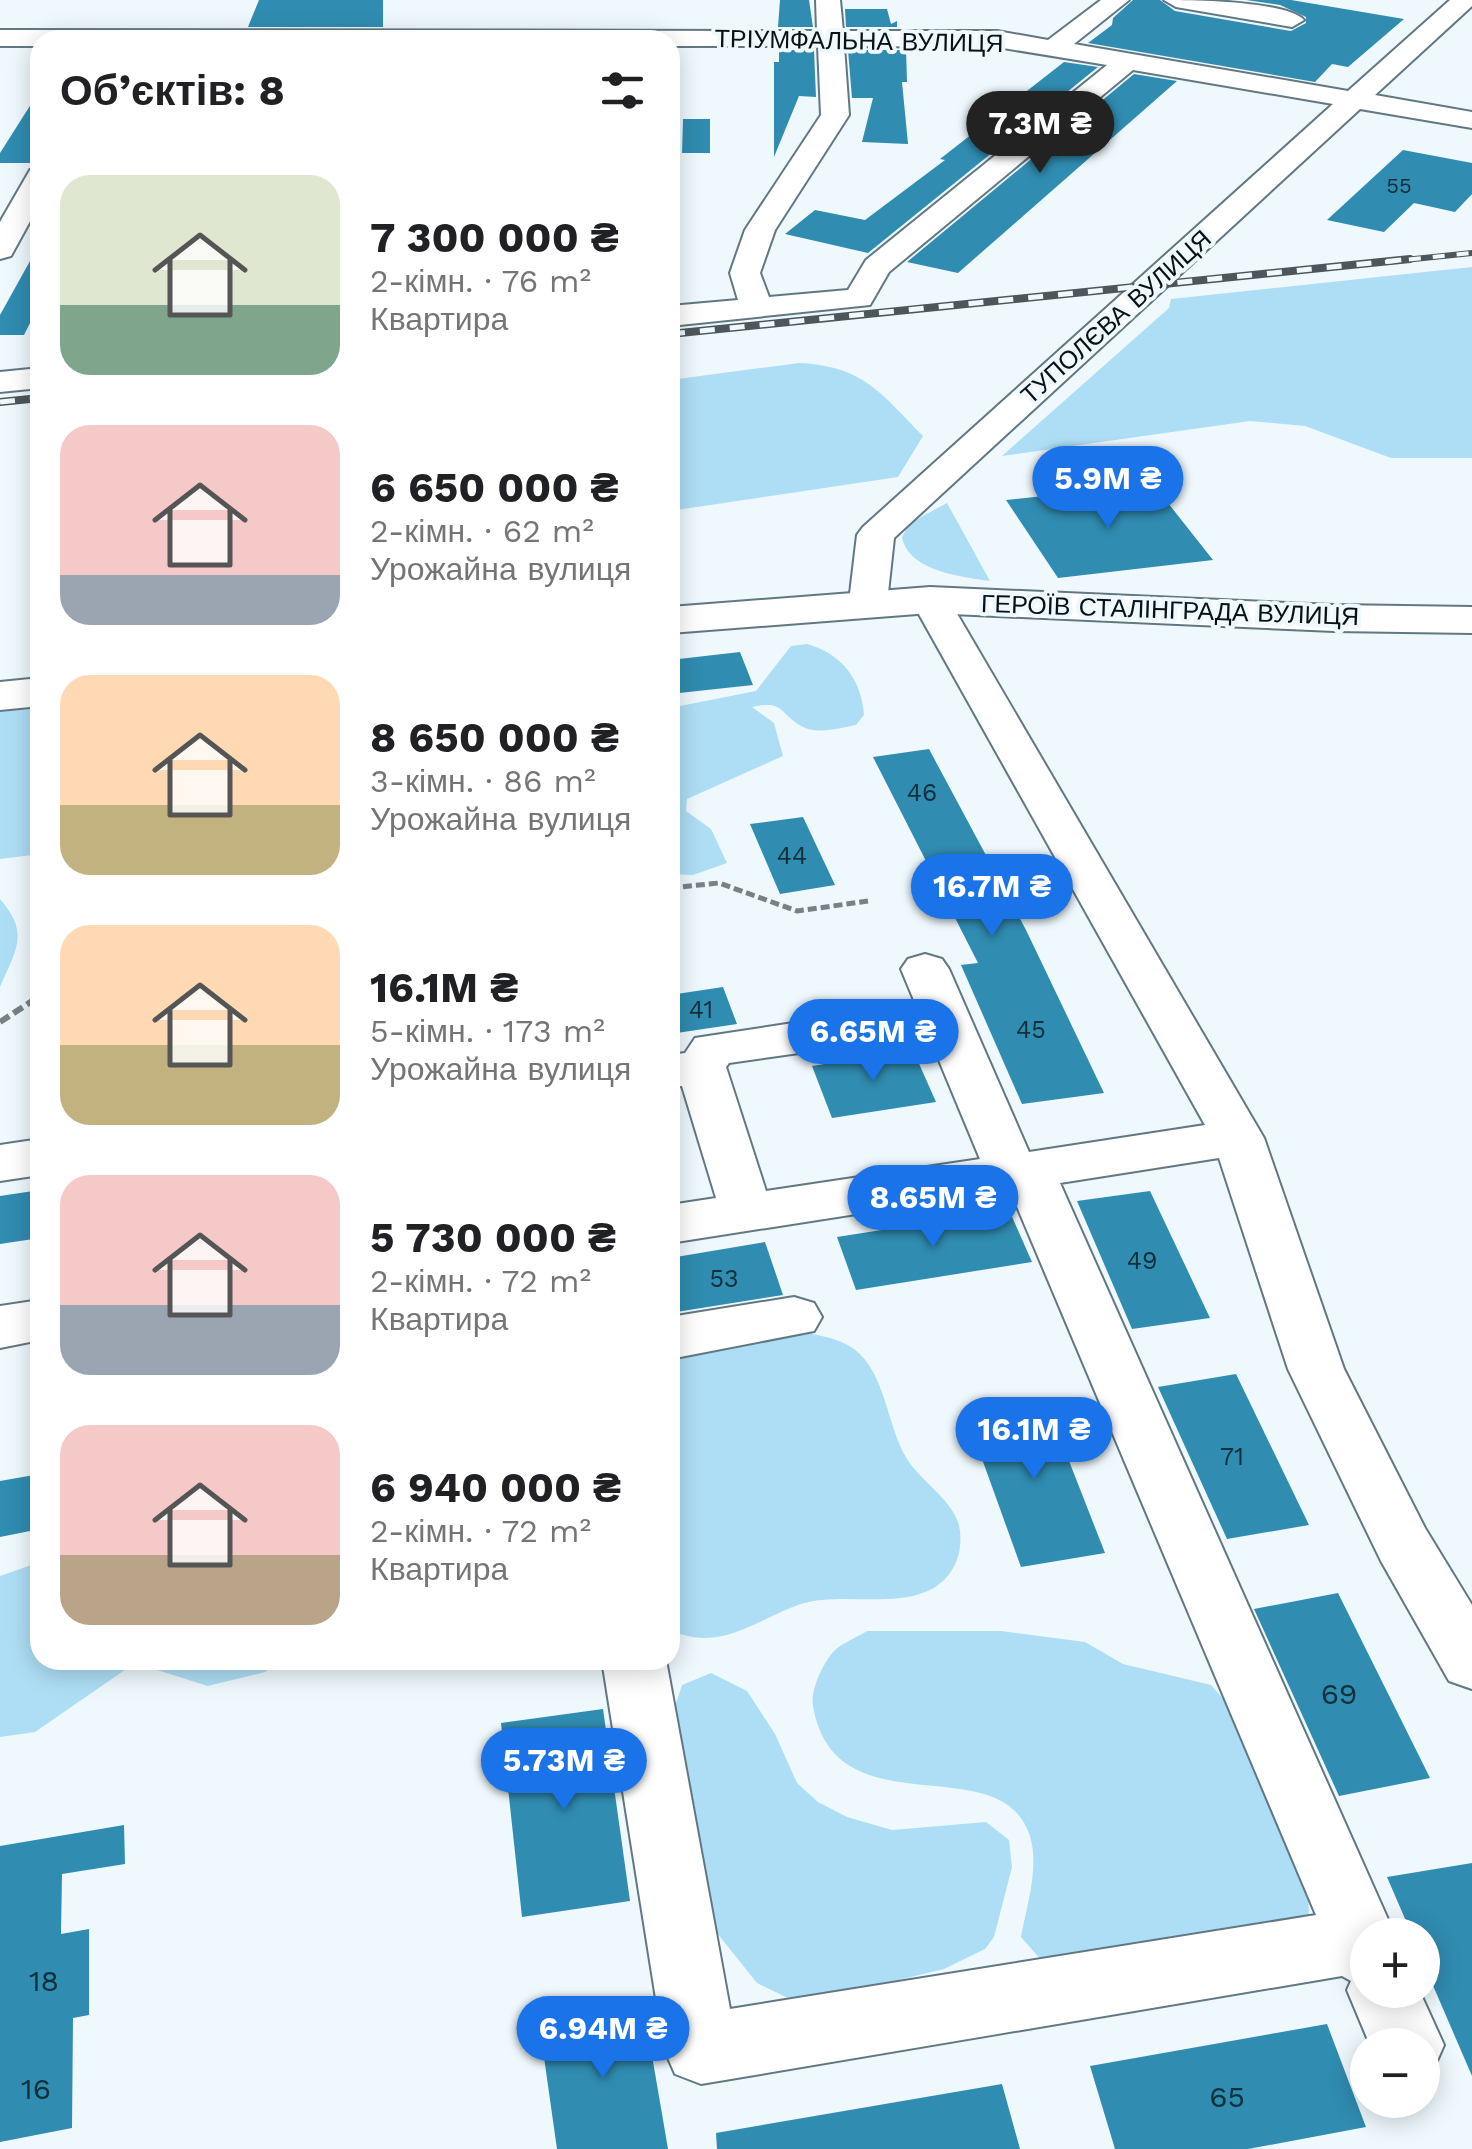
<!DOCTYPE html>
<html lang="uk">
<head>
<meta charset="utf-8">
<style>
  body { margin:0; font-family:"Work Sans",sans-serif; background:#f6f6f6; color:#202124; height:100vh; display:flex; flex-direction:column; font-size:38px; white-space:nowrap }
  * { box-sizing:border-box; margin:0 }
  p { font-size:32px; color:#757577 }
  .icon { flex:none; width:55px; height:55px; fill:none; stroke:currentColor; stroke-width:2; stroke-linecap:round; stroke-linejoin:round }
  .map { position:relative; flex:1; overflow:hidden }
  .side { position:absolute; left:30px; top:30px; width:650px; height:1640px; display:flex; flex-direction:column; background:#fff; border-radius:30px; box-shadow:0 5px 25px #0003 }
  .side>* { flex:none }
  .buttons { position:absolute; left:1350px; top:1918px; display:grid; gap:20px }
  .buttons a { display:grid; place-items:center; width:90px; height:90px; border-radius:50%; background:#fff; box-shadow:0 5px 25px #0003; font-size:50px }
  .price { position:absolute; translate:-50% -85px; padding:0 22px; border-radius:35px; background:#1a73e8; color:#fff; font-size:32px; line-height:65px; filter:drop-shadow(0 2px 5px #0008) }
  .price::after { content:''; position:absolute; left:50%; top:60px; width:30px; height:22px; margin-left:-15px; background:inherit; clip-path:polygon(0 0,100% 0,50% 100%) }
  .price.active { background:#222; color:#fff }
  ul { padding:0; list-style:none }
  li { display:flex; align-items:center; gap:30px; height:250px; padding:0 30px }
  li span { display:grid; place-items:center; flex:none; width:280px; height:200px; border-radius:30px; color:#555 }
  li>.icon { margin-inline-start:auto }
  span .icon { width:120px; height:120px; fill:#fffc; stroke-width:1 }
  li b { font-size:42px }
  h2 { display:flex; justify-content:space-between; align-items:center; height:120px; padding:0 30px; font-size:42px }
  .map>svg:first-child { display:block }
</style>
</head>
<body>
<div class="map">
<svg width="1472" height="2149" viewBox="0 0 1472 2149">
  <rect width="100%" height="100%" fill="#eef8fd"/>
  <path fill="#aedef5" d="M1472,267V458H1391L1305,426L1250,421L1002,456L1169,308L1171,299Z
    M799,363C863,366 881,393 923,436L898,477L670,511V380Z
    M947,503L990,581C962,577 908,571 902,537L910,523Z
    M807,644C841,653 862,680 864,715L856,725C840,728 816,735 801,726C778,712 784,700 752,707L774,723L783,756L687,799L686,811L711,829L727,863L693,875L670,874V708L756,691L791,646Z
    M40,700V854L0,859V704Z
    M0,899C30,933 16,950 0,987Z
    M796,1331C815,1335 838,1337 854,1349C886,1373 887,1427 907,1459C920,1480 953,1501 959,1525C963,1545 959,1566 943,1581C908,1613 843,1590 801,1604C755,1620 722,1652 672,1631L670,1626V1517L678,1476L670,1442V1349Z
    M40,1562V1660H281L265,1672L208,1686L135,1663L35,1732L0,1737V1576Z
    M867,1631H1001L1085,1642L1123,1664L1211,1685L1242,1721L1308,1878L1309,1924L1042,1961L1021,1937C1028,1897 1048,1845 1015,1811C966,1762 832,1819 813,1706C810,1691 823,1663 834,1651C842,1643 858,1637 867,1631Z
    M711,1673L747,1691L775,1734L797,1783L818,1802L847,1817L892,1830L986,1822L1009,1840L1012,1867L994,1937L985,1949L944,1969L836,1995L788,1998L757,1983L709,1923L670,1722L682,1685Z"/>
  <path fill="#308cb1" d="M259,0H383V27H248Z
    M780,0H809L813,27H778Z
    M1133,0H1160L1175,11L1291,31L1306,23V17L1280,5L1246,0H1291L1404,19L1348,67L1332,64L1315,82L1088,43L1112,25L1113,18Z
    M845,9H887L891,24L897,21V27H846Z
    M779,50H814L816,97L799,96L774,157V62H779Z
    M848,50H906L907,82H902L908,144L862,142L873,98H852Z
    M1064,62L1098,67L868,253L785,234L815,210L865,220L945,160L940,159Z
    M1134,74L1177,81L958,273L907,262Z
    M40,90V163H0V153Z
    M683,119H710V153H682Z
    M1403,150L1472,163V194L1455,212L1414,203L1384,232L1327,220Z
    M40,243V321H31L24,335H0V315Z
    M1153,484L1213,560L1058,578L1006,500Z
    M740,652L753,685L670,694V660Z
    M929,749L1026,930L1104,1093L1022,1104L961,965L978,963L873,757Z
    M803,817L835,885L780,894L750,824Z
    M723,987L737,1024L670,1034V995Z
    M913,1050L936,1102L832,1118L812,1066Z
    M40,1190V1238L0,1244V1196Z
    M1150,1191L1210,1318L1132,1329L1077,1201Z
    M1009,1210L1032,1262L856,1290L837,1237Z
    M765,1242L783,1295L670,1313V1258Z
    M1236,1374L1309,1525L1227,1539L1158,1387Z
    M1044,1397L1105,1553L1021,1567L964,1409Z
    M40,1474V1529L0,1537V1481Z
    M1338,1593L1430,1778L1339,1796L1254,1609Z
    M603,1709L630,1901L522,1917L501,1723Z
    M124,1825L125,1864L62,1874L61,1934L89,1929V2015L73,2018L72,2128L0,2142V1846Z
    M1472,1863V2076L1422,1960V1935H1412L1387,1877Z
    M643,2003L668,2149H557L539,2022Z
    M1327,2024L1366,2127L1248,2149H1115L1090,2066Z
    M1002,2084L1020,2149H717L716,2133Z"/>
  <g fill="none" stroke-linecap="round" stroke-linejoin="round">
    <defs>
      <path id="minor" d="M816,0H840L843,31H997L1048,40L1101,0H1129L1074,44L1348,91L1450,0H1472V6L1375,95L1472,112V128L1360,109L894,538L887,602L882,610L868,614L854,610L849,602L857,535L863,527L1333,104L1133,70L889,272L870,305L670,326V306L738,300L730,273L745,230L821,115L818,46H670V40H40V46H0V30L817,31ZM844,46L997,47L1107,65L866,260L848,290L769,297L760,273L775,230L849,115Z
        M1164,0C1192,0 1287,1 1304,20L1292,27L1176,7Z
        M40,167V203L11,256L0,259V222L30,170Z
        M40,368V388L0,392V372Z
        M930,588L944,592L949,600L1264,1138L1344,1369L1425,1528L1472,1605V1689L1449,1681L1381,1561L1288,1369L1219,1158L1060,1183L1395,1935H1368V1990H1419L1444,2045L1433,2070L1422,2074V2045H1370L1347,1990L1351,1981L1342,1976L701,2084L675,2074L664,2049L602,1660H666L730,2009L1316,1915L1010,1190L670,1243V1205L716,1198L682,1086L670,1087V1055L685,1053L695,1038L891,1008L908,1013L915,1024L908,1035L891,1040L729,1063L726,1067L766,1191L980,1159L901,969L908,959L925,954L942,959L949,969L1029,1152L1205,1125L911,600L916,592Z
        M40,1139V1175L0,1181V1145Z
        M794,1297L814,1303L822,1317L814,1331L670,1359V1317Z
        M40,1300V1340L0,1348V1306Z"/>
      <path id="major" d="M930,587L1334,605L1472,607V633L1334,631L930,613L670,633V607Z
        M40,678V706L0,710V682Z"/>
    </defs>
    <use href="#minor" stroke="#617883" stroke-width="4"/>
    <use href="#major" stroke="#617883" stroke-width="4"/>
    <path stroke="#788286" stroke-width="5" stroke-dasharray="9 4" stroke-linecap="butt" d="M670,888L719,883L797,911L868,901"/>
    <path stroke="#788286" stroke-width="6" stroke-dasharray="11 5" stroke-linecap="butt" d="M0,1022L40,996"/>
    <use href="#minor" fill="#fff" fill-rule="evenodd"/>
    <use href="#major" fill="#fff" fill-rule="evenodd"/>
    <defs>
      <path id="rail-far1" d="M1385,262L1472,253"/>
      <path id="rail" d="M670,334L1410,259
        M0,402L40,398"/>
    </defs>
    <use href="#rail-far1" stroke="#4d575b" stroke-width="6"/>
    <use href="#rail" stroke="#4d575b" stroke-width="8"/>
    <use href="#rail-far1" stroke="#eef8fd" stroke-width="4" stroke-dasharray="12" stroke-linecap="butt"/>
    <use href="#rail" stroke="#eef8fd" stroke-width="5" stroke-dasharray="15" stroke-linecap="butt"/>
  </g>
  <g text-anchor="middle" dominant-baseline="central" stroke-width="8" stroke-linejoin="round" paint-order="stroke">
    <g font-size="22" fill="#12303c">
      <text x="1399" y="185">55</text>
    </g>
    <g font-size="25" fill="#081115" stroke="#eef8fd">
      <text transform="translate(859 41) rotate(1)">ТРІУМФАЛЬНА ВУЛИЦЯ</text>
      <text transform="translate(1116 317) rotate(-42)">ТУПОЛЄВА ВУЛИЦЯ</text>
      <text transform="translate(1170 610) rotate(2)">ГЕРОЇВ СТАЛІНГРАДА ВУЛИЦЯ</text>
    </g>
    <g font-size="25" fill="#12303c">
      <text x="922" y="792">46</text>
      <text x="792" y="855">44</text>
      <text x="701" y="1009">41</text>
      <text x="1031" y="1029">45</text>
      <text x="1142" y="1260">49</text>
      <text x="724" y="1278">53</text>
      <text x="1232" y="1456">71</text>
    </g>
    <g font-size="30" fill="#12303c">
      <text x="1339" y="1693">69</text>
      <text x="44" y="1980">18</text>
      <text x="36" y="2088">16</text>
      <text x="1227" y="2096">65</text>
    </g>
  </g>
</svg>
<div class="buttons">
<a>+</a>
<a>−</a>
</div>
<b class="price active" style="left:1040px;top:176px">7.3M ₴</b>
<b class="price" style="left:1108px;top:531px">5.9M ₴</b>
<b class="price" style="left:992px;top:939px">16.7M ₴</b>
<b class="price" style="left:873px;top:1084px">6.65M ₴</b>
<b class="price" style="left:933px;top:1250px">8.65M ₴</b>
<b class="price" style="left:1034px;top:1482px">16.1M ₴</b>
<b class="price" style="left:564px;top:1813px">5.73M ₴</b>
<b class="price" style="left:603px;top:2081px">6.94M ₴</b>
<section class="side">
<h2>Об’єктів: 8<svg class="icon" aria-label="filters" viewBox="0 0 24 24"><path d="M4 7h16M4 17h16"/><circle cx="9" cy="7" r="2"/><circle cx="15" cy="17" r="2"/></svg></h2>
<ul>
<li><span style="background:linear-gradient(#dfe7d0 65%,#7fa58c 0)"><svg class="icon" aria-label="home" viewBox="0 0 24 24"><path d="M3 11l9-7 9 7M6 9v11h12V9"/></svg></span><div><b>7 300 000 ₴</b><p>2-кімн. · 76 m²</p><p>Квартира</p></div></li>
<li><span style="background:linear-gradient(#f6c9c9 75%,#9aa5b1 0)"><svg class="icon" aria-label="home" viewBox="0 0 24 24"><path d="M3 11l9-7 9 7M6 9v11h12V9"/></svg></span><div><b>6 650 000 ₴</b><p>2-кімн. · 62 m²</p><p>Урожайна вулиця</p></div></li>
<li><span style="background:linear-gradient(#ffd9b3 65%,#c2b280 0)"><svg class="icon" aria-label="home" viewBox="0 0 24 24"><path d="M3 11l9-7 9 7M6 9v11h12V9"/></svg></span><div><b>8 650 000 ₴</b><p>3-кімн. · 86 m²</p><p>Урожайна вулиця</p></div></li>
<li><span style="background:linear-gradient(#ffd9b3 60%,#c2b280 0)"><svg class="icon" aria-label="home" viewBox="0 0 24 24"><path d="M3 11l9-7 9 7M6 9v11h12V9"/></svg></span><div><b>16.1M ₴</b><p>5-кімн. · 173 m²</p><p>Урожайна вулиця</p></div></li>
<li><span style="background:linear-gradient(#f6c9c9 65%,#9aa5b1 0)"><svg class="icon" aria-label="home" viewBox="0 0 24 24"><path d="M3 11l9-7 9 7M6 9v11h12V9"/></svg></span><div><b>5 730 000 ₴</b><p>2-кімн. · 72 m²</p><p>Квартира</p></div></li>
<li><span style="background:linear-gradient(#f6c9c9 65%,#b9a48a 0)"><svg class="icon" aria-label="home" viewBox="0 0 24 24"><path d="M3 11l9-7 9 7M6 9v11h12V9"/></svg></span><div><b>6 940 000 ₴</b><p>2-кімн. · 72 m²</p><p>Квартира</p></div></li>
</ul>
</section>
</div>
</body>
</html>
